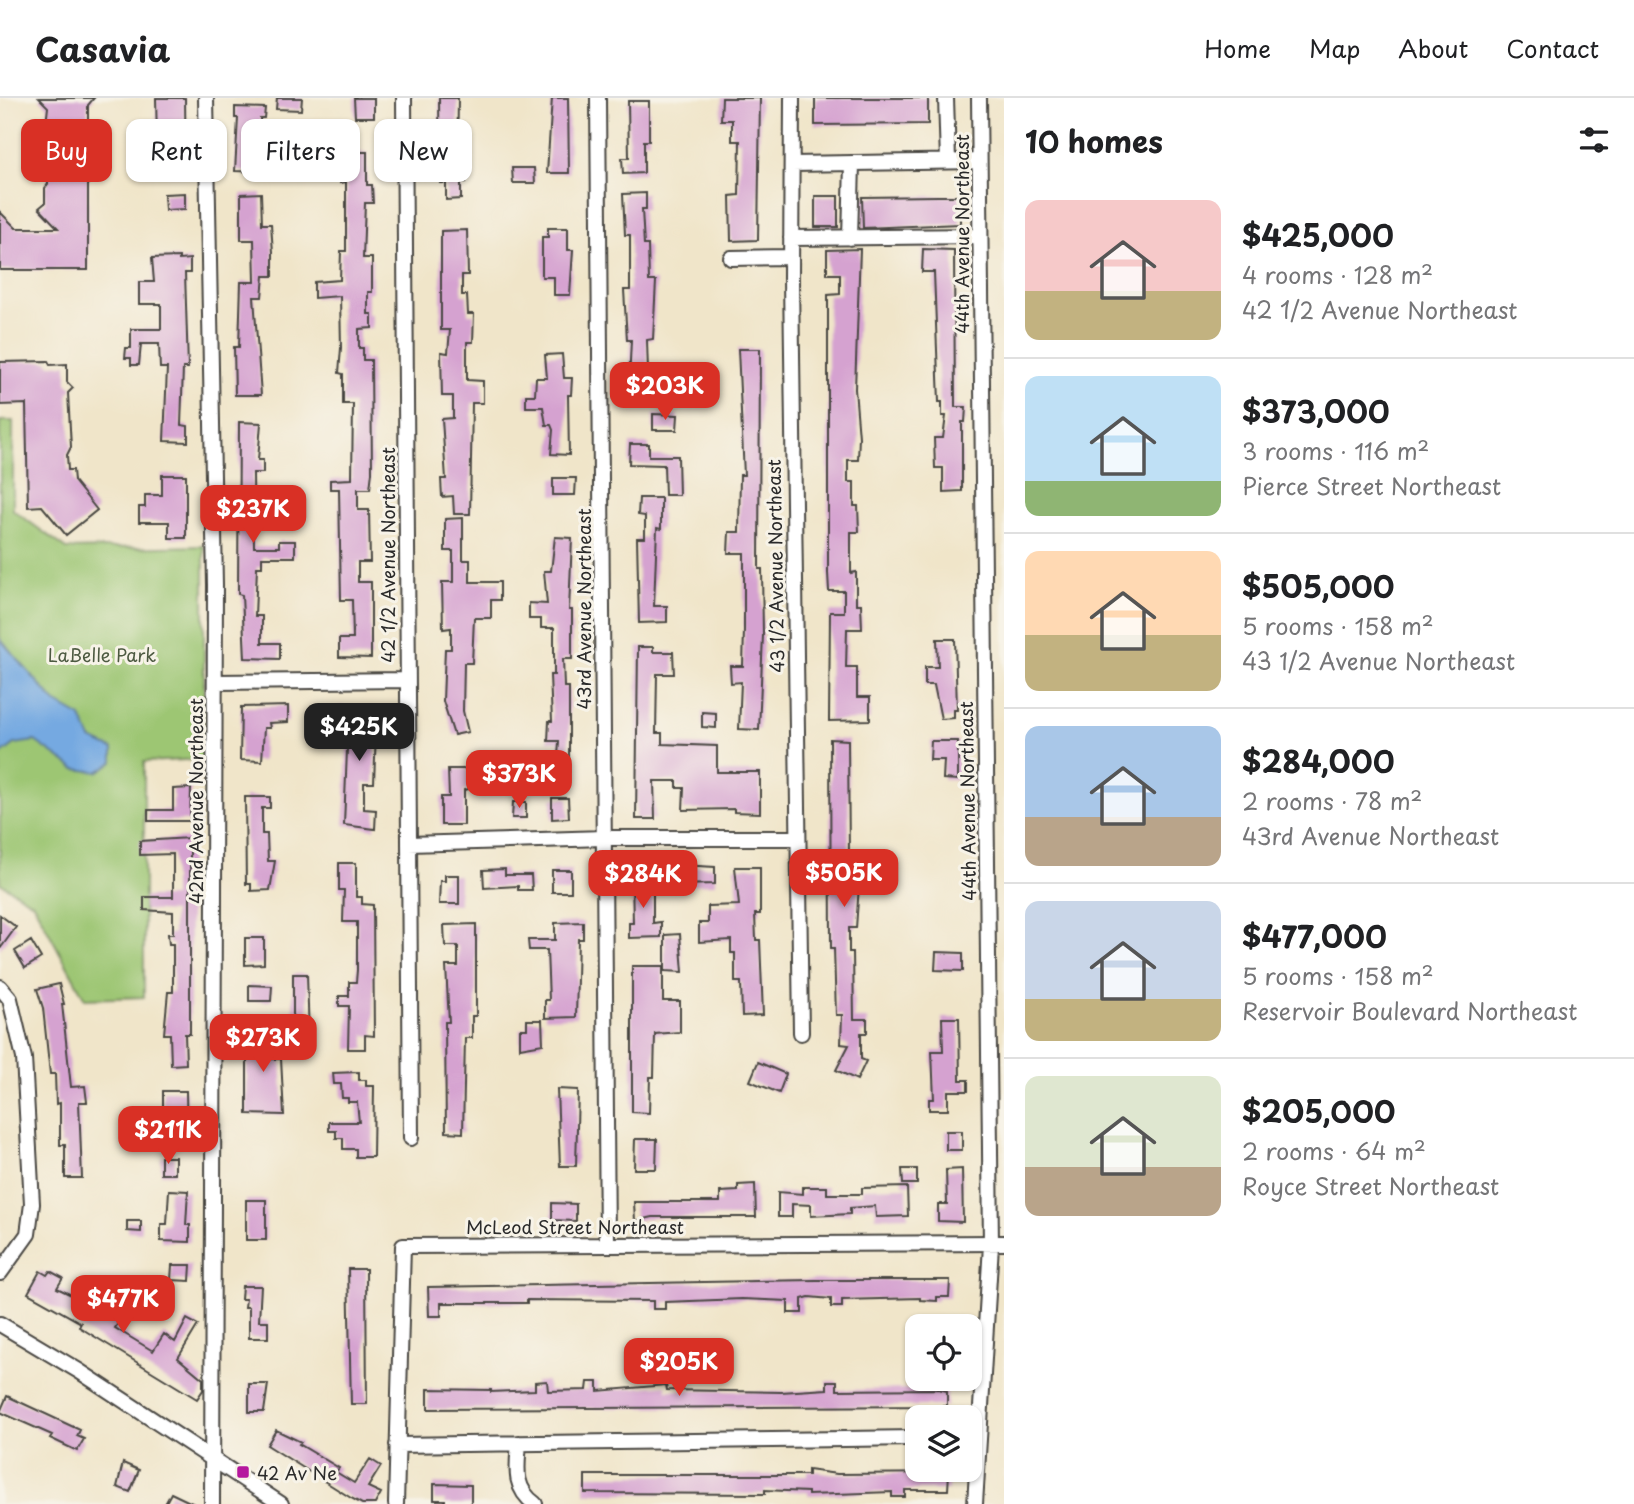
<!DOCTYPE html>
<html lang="en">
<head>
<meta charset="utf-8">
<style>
  body { margin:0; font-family:"Playpen Sans",sans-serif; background:#f6f6f6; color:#202124; height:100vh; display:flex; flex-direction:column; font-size:26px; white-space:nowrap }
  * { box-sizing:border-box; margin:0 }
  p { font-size:23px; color:#757577 }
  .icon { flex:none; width:38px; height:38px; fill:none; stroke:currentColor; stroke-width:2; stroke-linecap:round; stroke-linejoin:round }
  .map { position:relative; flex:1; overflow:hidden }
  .drawer { display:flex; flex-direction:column; background:#fff; width:630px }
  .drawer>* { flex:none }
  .banner { position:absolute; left:21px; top:21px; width:665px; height:63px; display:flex; gap:14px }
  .tools { position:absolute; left:905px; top:1216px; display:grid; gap:14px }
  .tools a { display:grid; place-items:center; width:77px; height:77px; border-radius:14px; background:#fff; box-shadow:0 2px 5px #0004; font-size:35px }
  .price { position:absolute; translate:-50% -60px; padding:0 16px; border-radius:14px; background:#d93025; color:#fff; font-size:23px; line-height:46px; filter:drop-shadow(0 2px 4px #0008) }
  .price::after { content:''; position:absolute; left:50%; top:42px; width:21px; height:16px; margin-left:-10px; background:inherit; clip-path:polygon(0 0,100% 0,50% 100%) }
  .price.selected { background:#222; color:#fff }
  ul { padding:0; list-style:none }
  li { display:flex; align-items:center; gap:21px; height:175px; padding:0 21px }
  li+li { border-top:2px solid #e0e0e0 }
  li span { display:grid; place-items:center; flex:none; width:196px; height:140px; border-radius:14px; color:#555 }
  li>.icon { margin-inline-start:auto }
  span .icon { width:84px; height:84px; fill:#fffc; stroke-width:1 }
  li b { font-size:30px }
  h2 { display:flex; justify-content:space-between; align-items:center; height:84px; padding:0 21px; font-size:30px }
  .chip { padding:0 24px; border-radius:14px; background:#fff; box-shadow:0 2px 5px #0004; font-size:24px; line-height:63px }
  .chip.selected { background:#d93025; color:#fff }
  header { display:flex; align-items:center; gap:42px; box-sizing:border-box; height:98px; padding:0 35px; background:#fff; border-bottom:2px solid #e0e0e0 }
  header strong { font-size:33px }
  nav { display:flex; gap:38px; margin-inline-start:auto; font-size:24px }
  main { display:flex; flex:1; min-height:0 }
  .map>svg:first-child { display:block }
</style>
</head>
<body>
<header>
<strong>Casavia</strong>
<nav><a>Home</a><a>Map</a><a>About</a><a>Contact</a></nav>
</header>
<main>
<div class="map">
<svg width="1004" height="1406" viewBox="0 0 1004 1406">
  <rect width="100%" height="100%" fill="#f7f3e8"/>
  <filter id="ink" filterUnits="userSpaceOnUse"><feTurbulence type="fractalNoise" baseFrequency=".0143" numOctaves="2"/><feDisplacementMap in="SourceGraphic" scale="14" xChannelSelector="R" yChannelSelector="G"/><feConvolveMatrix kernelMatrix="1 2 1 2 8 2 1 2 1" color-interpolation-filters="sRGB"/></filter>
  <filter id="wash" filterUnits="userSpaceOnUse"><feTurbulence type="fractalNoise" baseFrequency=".00686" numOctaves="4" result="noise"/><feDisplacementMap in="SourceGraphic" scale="28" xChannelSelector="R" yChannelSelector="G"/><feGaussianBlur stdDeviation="1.57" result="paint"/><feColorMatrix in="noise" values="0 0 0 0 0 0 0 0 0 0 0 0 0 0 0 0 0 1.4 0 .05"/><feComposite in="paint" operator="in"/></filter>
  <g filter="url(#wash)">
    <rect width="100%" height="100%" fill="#f0e5c9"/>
    <path fill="#9dc673" stroke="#64784f" stroke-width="2" d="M0,323H13V412L67,451L204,448V661L144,664V899L85,901L33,805L0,785Z"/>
    <path fill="#74a9e1" stroke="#506a86" stroke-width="2" d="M0,541L55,604L81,619L91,641L113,651V664L98,674L75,671L35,643L15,646L0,657Z"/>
    <g id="blocks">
      <path fill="#d5a2d0" d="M39,0H94L88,7V172H0V114L16,130H58L39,110L45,105V90L48,86V72L45,68L48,59V40L45,35L48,9Z
        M156,0H185L186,77H168L166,40L157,41Z
        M277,0H302L301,12L276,11Z
        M354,0H374V19H355Z
        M439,0H458L457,67H466V84H461V101L446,102V85H440Z
        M552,0H568L569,75H547Z
        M722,0H760L758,142L731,143L730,98L739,97L740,43H732V22H721Z
        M815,0H928V26L815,27Z
        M628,3H649V43H644V75L623,76L622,60H629Z
        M235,9L265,10L264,20H260L262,74L235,73L238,20H235Z
        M326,30L357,31V54H367V87H372L373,105H365L363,160H372V194H368V216H372V230L359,231V250H363V262H371L372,374L370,391H358V412H369L370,464H358V484H371V560L339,559V541H353L352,502H341L339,391H330V382L352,381L353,306H343V276L339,275L341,250L340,198L314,200V184L340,182L341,153H346V84L340,85L339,52L325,51Z
        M512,70H534L535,85H513Z
        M185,95V111L165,112L164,96Z
        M261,95L262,126H271L273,154V178H264L262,199H254L261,297H235L234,249H239L241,184H255L254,142H241V96Z
        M646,95V111H642L644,147H648L649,183H656L653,241L647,242L649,304L628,305L631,242H627L624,192H630V137H625L623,96Z
        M815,98H838V129H815Z
        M938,98H960V126L863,130L862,99Z
        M548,130H568V152H573L570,197H554V179H542V139H548Z
        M467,132L468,177H462V197H467L468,216H474L473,244H467V282L483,283V305H472L470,416H454L453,398L442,399L441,381H446L442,321L453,320V298H442L441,254L448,255L450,232H441V133Z
        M860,151L855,291L859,339L858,362H848V384H854V408H858L859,434H851V475L856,474V506H861L862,531H847L846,569H857V599H870V622L829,623L830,514H844V493H829L828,475V197L840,196V176H827V152Z
        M923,151L954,152L955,309H966L965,324H962V393L943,394V370H935L934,340H943L946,318H942V304H939L934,174H922Z
        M179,159V162L190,161V175H185L188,270H183L181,327L188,328V344L164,343L167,270H160L159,246H141L139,267H131V260H125L126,250H131V231H161V206H139V184H154L152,160Z
        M738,251H760L759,471H762L763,537L759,632L739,631L741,584L731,585L730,568H743L744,532V455H728L729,434H739L740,377H744Z
        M562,256L564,280H572L571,297H568L569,357L551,356L553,332L551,327H546L543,309H526V297H535L536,280H547L545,257Z
        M48,263L50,267L67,266V284L73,290L68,295L71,349L67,357L68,372H73L74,383L97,412L66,437L42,408L28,409L26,306L0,307V264Z
        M653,316L678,317L677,332H653Z
        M239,324L261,325L258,362H263V375H253L254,449H279V443H295V459H262V469H257L255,518H262V545H280V561L245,560L242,497L238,496Z
        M630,346H649V358H678L679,397H665L664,367L629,366Z
        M162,377H186V440H169V424H139V409H145V397H162Z
        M553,380H576L575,397H553Z
        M639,400H661V431L657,430L654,508H667V524L639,525L637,440H645V418L638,417Z
        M463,420V462H470V484H500V502H491V520H474L472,565H464L463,613L468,634L454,637L443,603L445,551H451V530L443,531L442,484H453V453H445V421Z
        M555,439L572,440L569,512H572V561H563L564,589H569V674H557L559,643H548L549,623H552L550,577H554V530H541V521H529V505L547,506L544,473H551Z
        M937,541H955L957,612H954V620L941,621L934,587H925V569H938Z
        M638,549H653V554H673L674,576H657L656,635H662V646L717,648V674H760V715L734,714V711L683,712L684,690H677V683H654L655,721H636Z
        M288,608V624L269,625L270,630H264L262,663L240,662L241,609Z
        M339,608L377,609L374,685H364V711L376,712L375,731L344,727L348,627H339Z
        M702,614L716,615V630L702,629Z
        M830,641L848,642L849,759H861L856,830H849V854H853L854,921H867V935H861V961L866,963L857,982L836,972L849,947L841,946L842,917H836L834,850H831Z
        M931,643H958V682L943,681L944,662H930Z
        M448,671H468L469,691L464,692V727H441V699H449Z
        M191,690L190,723H148V712H173V691Z
        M245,699H270V710H262V736H267L268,763H275L270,792L251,793V786H246Z
        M552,700H568L569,720L552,721Z
        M513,704H526V720H512Z
        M190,740V936H185L186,966L171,967L170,936H164L168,894H173V846H169L168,836H173V814L144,812V799H173V756L140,757V743Z
        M339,765H356V799H362V806L373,807L374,938L365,937V951H348L349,908H339V898H349V884H356L357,872V824H343L344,792H339Z
        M681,767L715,769V786L680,787Z
        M735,769H760V816H755L756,842H760L763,917L742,918L741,884H735V855H731V842L699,844V825H708V808L739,807Z
        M505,771V777H531L532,792H518V788L484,790L483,772Z
        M552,772H571V794H552Z
        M445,777H459V806H439L440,783H445Z
        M632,779H653V825L661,824V839L629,840V825H633Z
        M0,817L16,829L0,851Z
        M583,824V841H578L576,919L545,920V902H549L547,852H529L528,842H555V825Z
        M476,826V918H472V940H465L463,1035L446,1034L445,924H449L446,868H458V848H445L444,827Z
        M680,836L683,874L665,873V837Z
        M245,840H264V866L245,867Z
        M31,843L41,860L25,870L15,853Z
        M936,854L963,855V873L935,872Z
        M632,868H663V903H680V934L655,936L654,979H650L649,1015L632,1014Z
        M293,876H307L309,939H293Z
        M59,886L64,906H62L71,989L85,988L87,1004H79L82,1080H65V1047H60V1005L56,1006L55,976H50L43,910L37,891Z
        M249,887L272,888L271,903H249Z
        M942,920H959L960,982H968V993H948V1012H929V1001H934L932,953H943Z
        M527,922H542L543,946L520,950V931H527Z
        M247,924H267V961H281L284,1017L247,1016Z
        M758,964L786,976L779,995L750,983Z
        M359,974V982H366V988H374L373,1059H356V1051H343V1040H336V1033H329V1024H359L357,1004H348V1000H342L341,986H334L333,975Z
        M557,991L578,992L576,1068H560Z
        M163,993H186L187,1044H169L170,1014H163Z
        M946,1033H962V1052H946Z
        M635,1041H657L656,1071H634Z
        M161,1059H175V1076H161Z
        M902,1071H917V1086H903Z
        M962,1071L963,1124L938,1123V1106H947L946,1072Z
        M755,1086L756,1119H653L635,1123L634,1104H720V1094L738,1093V1087Z
        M803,1089H827V1096H862V1090L907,1089L908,1118L876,1119L875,1108L850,1110V1116L811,1118V1107L792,1106V1119H778V1094L803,1096Z
        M169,1092L188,1093L186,1127H190V1144L161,1143V1126H167Z
        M246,1102H266V1142H246Z
        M552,1105L576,1106V1123L552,1122Z
        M127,1123H141V1134L127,1133Z
        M172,1167H191L190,1183L171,1182Z
        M348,1171H366L367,1306H351Z
        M40,1173L47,1177L50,1173L63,1180L57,1190L121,1221L115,1230L153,1253L164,1236L175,1244L187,1221L198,1227L178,1260L203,1281V1292L197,1301L79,1229L81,1225L28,1195Z
        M816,1182H950L949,1199H937V1203L920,1202V1200L842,1202V1209H831V1201L809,1199L802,1201V1215H788V1203L742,1201L665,1204V1211H653V1203L527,1202V1205H441V1218H429L428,1189Z
        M242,1188H261L259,1223H268V1240H249V1209H245L246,1201H241Z
        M118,1191L135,1195L131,1206L116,1202Z
        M547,1283L548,1293L587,1292L588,1284H598V1293L666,1287L667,1292L781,1294L827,1291V1283H837V1292L938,1291L947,1293V1308L428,1311V1291L491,1292V1294L535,1292V1284Z
        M249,1286H268L264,1314H249Z
        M7,1298L80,1332L77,1338L84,1341L77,1353L50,1340L52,1337L0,1314Z
        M276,1332L301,1344L299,1346L339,1370L336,1374L354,1385L370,1361L381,1368L368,1389L381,1395L375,1406H362L351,1400L267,1347Z
        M123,1365L139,1372L130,1394L117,1389Z
        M808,1372L837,1376L949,1375L948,1392H905V1399H892V1394L808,1397V1394L765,1392V1396L585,1395V1377H808Z
        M434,1386L471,1387V1406H445V1402H434Z
        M171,1395L194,1406H165Z"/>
    </g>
  </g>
  <g filter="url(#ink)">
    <use href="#blocks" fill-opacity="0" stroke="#494743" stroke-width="2"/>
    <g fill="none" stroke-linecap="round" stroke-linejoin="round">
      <defs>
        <path id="minor" d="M206,0L215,487L212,1406
          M404,0L411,1040
          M598,0L607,1147
          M792,0L791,180L801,935
          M946,0L948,63
          M792,66L979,63
          M791,140L979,138
          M850,140L852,65
          M731,160L791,159
          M215,584L407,582
          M409,746L604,740H797
          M0,889L10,901L24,960L32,1106L28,1136L0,1175
          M0,1226L79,1273L281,1406
          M519,1345C517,1370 513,1390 535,1406
          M397,1347L917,1340
          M396,1406L403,1148L1004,1145
          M975,1406L991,1147L979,0"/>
      </defs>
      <use href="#minor" stroke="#494743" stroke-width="18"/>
      <use href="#minor" stroke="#fff" stroke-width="14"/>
    </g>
  </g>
  <rect fill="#b5179e" stroke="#f7f3e8" stroke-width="2.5" x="236" y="1367" width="14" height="14" rx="3.5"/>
  <g text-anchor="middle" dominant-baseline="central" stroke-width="6" stroke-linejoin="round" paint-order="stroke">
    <g font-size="18" fill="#2b2b2b" stroke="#f7f3e8">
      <text transform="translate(961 136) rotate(-90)">44th Avenue Northeast</text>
      <text transform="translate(387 457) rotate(-90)">42 1/2 Avenue Northeast</text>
      <text transform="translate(775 468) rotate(-91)">43 1/2 Avenue Northeast</text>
      <text transform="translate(583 511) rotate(-90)">43rd Avenue Northeast</text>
      <text transform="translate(195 703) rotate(-90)">42nd Avenue Northeast</text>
      <text transform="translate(967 703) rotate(-91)">44th Avenue Northeast</text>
      <text x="575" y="1128">McLeod Street Northeast</text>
    </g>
    <g font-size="18" fill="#4d5a41" stroke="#f7f3e8">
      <text x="102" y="556">LaBelle Park</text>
    </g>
    <g font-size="18" fill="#2b2b2b" stroke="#f7f3e8" text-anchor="start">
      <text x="257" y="1374">42 Av Ne</text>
    </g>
  </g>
</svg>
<div class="tools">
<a><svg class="icon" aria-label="locate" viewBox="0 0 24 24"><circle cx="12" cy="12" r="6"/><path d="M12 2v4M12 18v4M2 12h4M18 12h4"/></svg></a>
<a><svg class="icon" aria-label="layers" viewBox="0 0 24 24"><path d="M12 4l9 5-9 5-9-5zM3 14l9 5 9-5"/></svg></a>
</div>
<b class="price" style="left:665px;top:324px">$203K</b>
<b class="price" style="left:253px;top:447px">$237K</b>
<b class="price selected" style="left:359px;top:665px">$425K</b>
<b class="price" style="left:519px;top:712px">$373K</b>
<b class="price" style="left:844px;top:811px">$505K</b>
<b class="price" style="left:643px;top:812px">$284K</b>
<b class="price" style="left:263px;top:976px">$273K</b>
<b class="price" style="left:168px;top:1068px">$211K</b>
<b class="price" style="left:123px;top:1237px">$477K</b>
<b class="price" style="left:679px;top:1300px">$205K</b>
<div class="banner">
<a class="chip selected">Buy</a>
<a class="chip">Rent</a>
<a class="chip">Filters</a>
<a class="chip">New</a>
</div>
</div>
<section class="drawer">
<h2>10 homes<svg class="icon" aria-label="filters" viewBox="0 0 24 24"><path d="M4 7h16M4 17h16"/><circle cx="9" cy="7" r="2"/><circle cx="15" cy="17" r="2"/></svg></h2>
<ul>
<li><span style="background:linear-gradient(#f6c9c9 65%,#c2b280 0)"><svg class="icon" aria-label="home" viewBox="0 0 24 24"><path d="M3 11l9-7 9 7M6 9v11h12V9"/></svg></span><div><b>$425,000</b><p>4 rooms · 128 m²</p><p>42 1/2 Avenue Northeast</p></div></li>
<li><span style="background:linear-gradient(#bfe0f5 75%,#8fb573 0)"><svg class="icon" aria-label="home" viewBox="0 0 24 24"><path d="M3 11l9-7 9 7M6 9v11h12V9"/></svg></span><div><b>$373,000</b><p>3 rooms · 116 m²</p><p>Pierce Street Northeast</p></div></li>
<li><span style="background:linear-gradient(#ffd9b3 60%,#c2b280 0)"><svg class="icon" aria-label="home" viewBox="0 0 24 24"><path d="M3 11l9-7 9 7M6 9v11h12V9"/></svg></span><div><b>$505,000</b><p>5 rooms · 158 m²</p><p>43 1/2 Avenue Northeast</p></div></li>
<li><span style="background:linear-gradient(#a9c7e8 65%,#b9a48a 0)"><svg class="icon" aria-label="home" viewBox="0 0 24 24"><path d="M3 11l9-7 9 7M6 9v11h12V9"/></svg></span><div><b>$284,000</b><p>2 rooms · 78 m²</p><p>43rd Avenue Northeast</p></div></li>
<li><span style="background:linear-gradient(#c9d6e8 70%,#c2b280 0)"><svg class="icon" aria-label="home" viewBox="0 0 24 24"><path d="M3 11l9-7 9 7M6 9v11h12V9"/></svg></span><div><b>$477,000</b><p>5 rooms · 158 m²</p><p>Reservoir Boulevard Northeast</p></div></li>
<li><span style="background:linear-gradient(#dfe7d0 65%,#b9a48a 0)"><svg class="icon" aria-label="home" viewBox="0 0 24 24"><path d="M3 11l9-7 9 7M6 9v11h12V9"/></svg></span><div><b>$205,000</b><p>2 rooms · 64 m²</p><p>Royce Street Northeast</p></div></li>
</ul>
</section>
</main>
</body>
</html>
